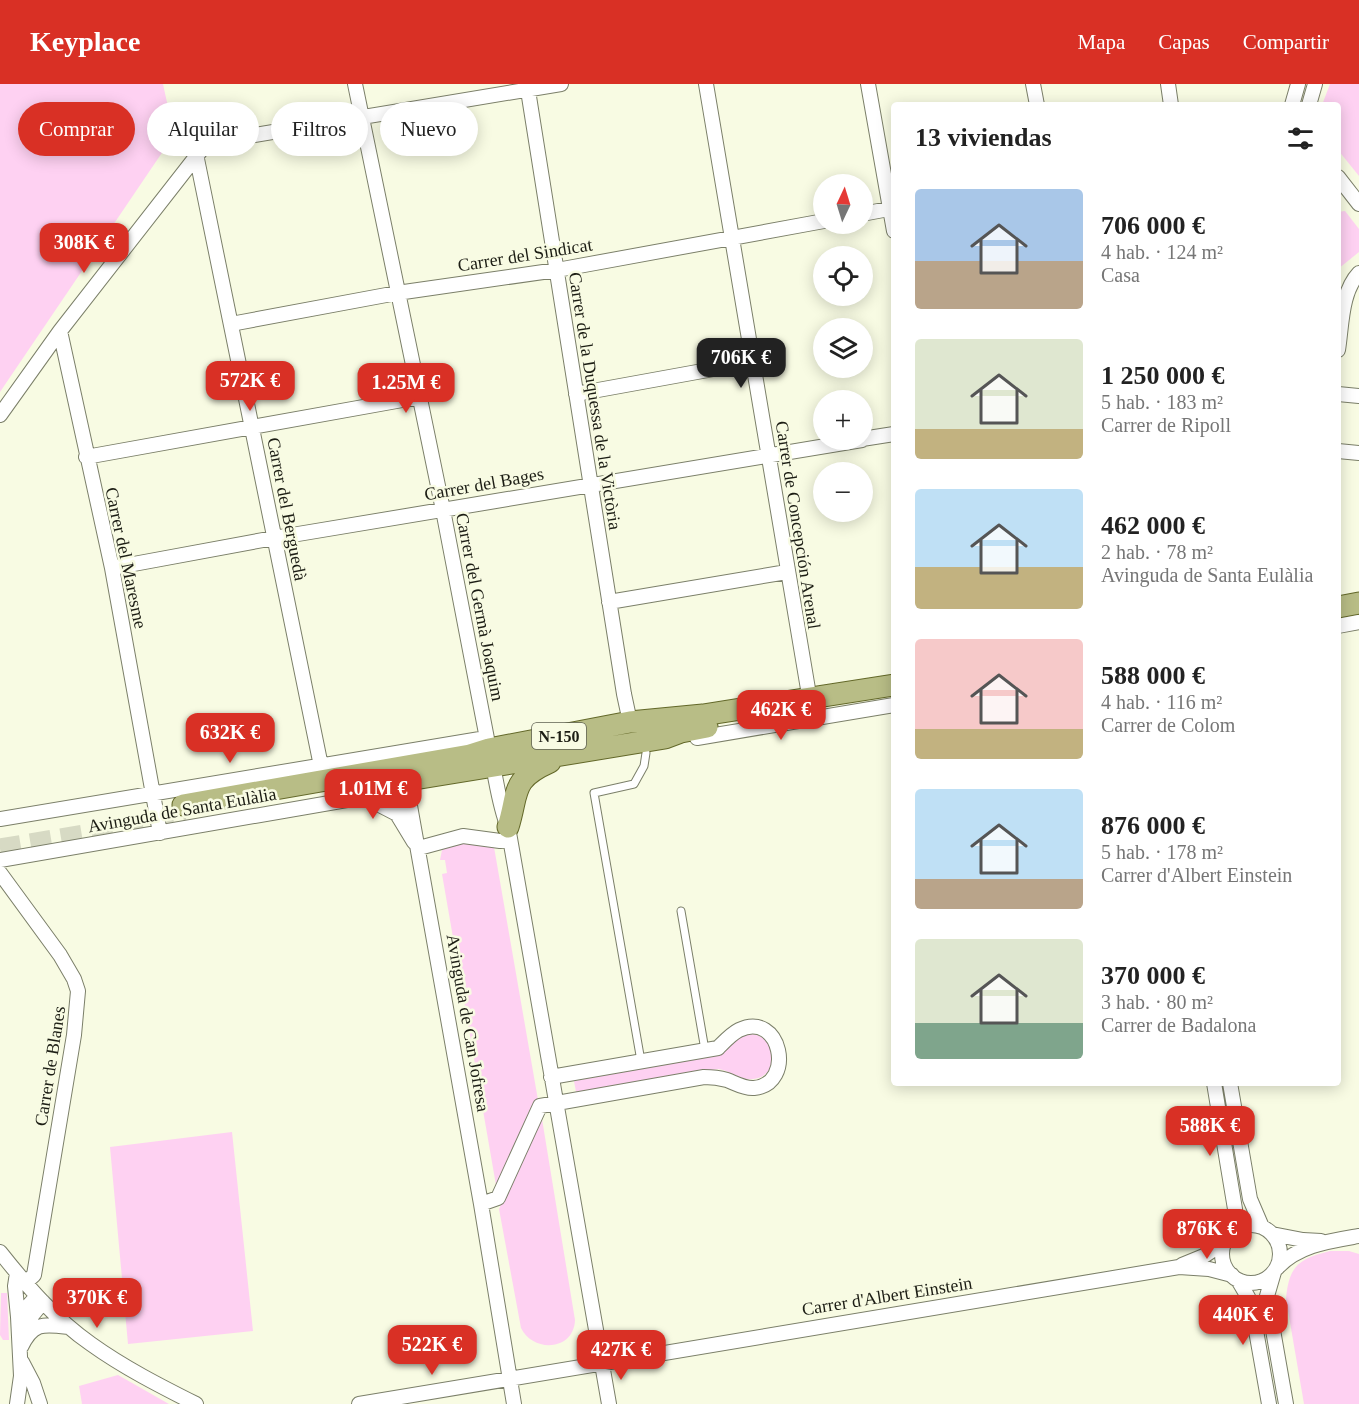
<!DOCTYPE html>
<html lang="es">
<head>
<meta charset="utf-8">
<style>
  body { margin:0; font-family:Georgia,serif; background:#f6f6f6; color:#222; height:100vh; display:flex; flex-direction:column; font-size:22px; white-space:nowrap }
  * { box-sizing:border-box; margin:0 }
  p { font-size:20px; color:#767676 }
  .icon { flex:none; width:33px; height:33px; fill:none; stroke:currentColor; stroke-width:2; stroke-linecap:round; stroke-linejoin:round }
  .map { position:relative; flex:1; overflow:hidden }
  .drawer { position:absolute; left:891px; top:18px; width:450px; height:984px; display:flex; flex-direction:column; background:#fff; border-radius:6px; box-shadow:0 3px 15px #0003 }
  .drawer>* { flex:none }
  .top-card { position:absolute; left:18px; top:18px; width:570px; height:54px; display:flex; gap:12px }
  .needle { width:39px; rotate:4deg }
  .tools { position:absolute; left:813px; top:90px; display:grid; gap:12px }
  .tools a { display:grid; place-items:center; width:60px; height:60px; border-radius:50%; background:#fff; box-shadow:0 3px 15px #0003; font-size:30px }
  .price { position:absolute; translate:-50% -51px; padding:0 14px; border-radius:12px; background:#d93025; color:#fff; font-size:20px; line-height:39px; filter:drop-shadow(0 2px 3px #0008) }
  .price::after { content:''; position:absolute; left:50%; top:36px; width:18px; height:14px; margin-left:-9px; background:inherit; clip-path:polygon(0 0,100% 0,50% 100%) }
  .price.selected { background:#222; color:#fff }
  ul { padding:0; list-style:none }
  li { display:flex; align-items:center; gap:18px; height:150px; padding:0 24px }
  li span { display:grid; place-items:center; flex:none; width:168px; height:120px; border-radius:6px; color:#555 }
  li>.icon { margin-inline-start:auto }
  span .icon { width:72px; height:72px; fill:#fffc; stroke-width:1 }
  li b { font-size:26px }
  h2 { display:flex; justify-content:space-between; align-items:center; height:72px; padding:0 24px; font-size:26px }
  .tag { padding:0 21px; border-radius:27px; background:#fff; box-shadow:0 3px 15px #0003; font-size:21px; line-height:54px }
  .tag.selected { background:#d93025; color:#fff }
  header { display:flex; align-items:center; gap:36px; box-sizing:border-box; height:84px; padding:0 30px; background:#d93025; color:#fff }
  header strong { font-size:28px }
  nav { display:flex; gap:33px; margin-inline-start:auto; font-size:21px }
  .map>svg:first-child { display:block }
</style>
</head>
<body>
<header>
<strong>Keyplace</strong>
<nav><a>Mapa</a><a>Capas</a><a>Compartir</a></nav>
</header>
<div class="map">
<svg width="1359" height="1320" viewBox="0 0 1359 1320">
  <rect width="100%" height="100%" fill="#f8fbe3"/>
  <path fill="#fed1f2" d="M0,0H163L174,51L0,308Z
    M1330,0H1359V92L1338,66V21H1322Z
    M1345,127L1359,145V168L1338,185V128Z
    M459,758L494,763L538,1016L497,1107L442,790L447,789L445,776H440L442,766Z
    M748,950C778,949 782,992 753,995C740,997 730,986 718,985L576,1008L574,997L717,971L740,952Z
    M542,1035L575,1236C574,1267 533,1269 521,1244L499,1125Z
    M232,1048L253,1247L128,1260L110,1063Z
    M1330,1167H1349L1359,1170V1320H1304L1286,1215C1289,1181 1299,1175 1330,1167Z
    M1,1209H7L9,1256H3L0,1251Z
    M118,1291L169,1320H82L79,1302Z"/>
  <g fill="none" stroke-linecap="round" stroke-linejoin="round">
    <path stroke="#d7dac4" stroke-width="21" stroke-dasharray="21 10" stroke-linecap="butt" d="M0,765L186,734"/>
    <defs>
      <path id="lane" d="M681,827L705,966
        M641,977L594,709L634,700L644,682L646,669"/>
      <path id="street" d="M355,0L443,426L489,665C496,690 498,719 508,743L609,1320
        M527,0L624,610L630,638L635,637
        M706,0L808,605
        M868,0L894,147
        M1033,0L1037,21
        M1168,0L1171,21
        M1292,21L1298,0
        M1309,21L1315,0
        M196,70L321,682
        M1338,93L1359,120
        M862,130L894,124
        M231,240L397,209L557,186L824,137
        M60,247L112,484L160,749
        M1338,266C1342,241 1341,208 1359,189
        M576,310L752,278
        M1338,310L1359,312
        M0,331L60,247L202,65L214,58L225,56L561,0
        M862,355L894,350
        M1338,367L1359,369
        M86,373L419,313
        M112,484L274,454L862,356
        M609,518L787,488
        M1338,542L1359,538
        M697,654L894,621
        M415,691L409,696L407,705L481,1120L514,1320
        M361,703L394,715L411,728
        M0,735L486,654
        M419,764L463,752L500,757L510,756
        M0,776L364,713L397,730L414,758
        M0,789L60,871L74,895L78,907L74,951L34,1191L25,1199
        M1214,999L1235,1125L1231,1149
        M1230,999L1250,1115L1262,1143
        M481,1120L498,1114L540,1022L704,993C712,993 720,994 727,996C735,999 745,1005 754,1004C796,1000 781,926 739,946C731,950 724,958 718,964L551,993
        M1222 1170a29 29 0 1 1 58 0a29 29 0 1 1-58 0Z
        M1272,1150L1303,1156L1321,1157
        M0,1168C27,1202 55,1235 91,1260C123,1283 160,1302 196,1320
        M1182,1181L1204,1172L1225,1158
        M1277,1184C1298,1161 1330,1157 1359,1152
        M1274,1188L1267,1212L1286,1320
        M17,1189L15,1202L18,1233
        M1238,1196L1248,1213L1252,1224L1269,1320
        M27,1250L30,1234L43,1218
        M21,1263C33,1238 43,1240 69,1243
        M22,1278L33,1299L40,1320
        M17,1320L21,1292L18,1233L37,1212
        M359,1320L1179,1183L1209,1185L1232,1191"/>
      <path id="primary" d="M1338,523L1359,519
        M396,698L665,654L681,648L707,643
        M183,721L470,671L489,665L630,638L703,631L894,601
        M508,743C519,708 510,696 550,678"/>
    </defs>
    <use href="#lane" stroke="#7b7f69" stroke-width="9"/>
    <use href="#street" stroke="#7b7f69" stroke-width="16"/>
    <use href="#primary" stroke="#636829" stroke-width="23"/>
    <use href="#lane" stroke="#fff" stroke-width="7"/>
    <use href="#street" stroke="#fff" stroke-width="14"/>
    <use href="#primary" stroke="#b8bd86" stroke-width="21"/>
  </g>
  <g text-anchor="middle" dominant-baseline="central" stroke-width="5" stroke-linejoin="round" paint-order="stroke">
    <rect fill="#f8fbe3" stroke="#5e6052" stroke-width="1.5" x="532" y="639" width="54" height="26" rx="4.5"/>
    <g font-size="16" font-weight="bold" fill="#1c1d14">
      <text x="559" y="652">N-150</text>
    </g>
    <g font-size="18" fill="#1c1d14" stroke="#f8fbe3">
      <text transform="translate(525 171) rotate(-9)">Carrer del Sindicat</text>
      <text transform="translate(595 317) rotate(81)">Carrer de la Duquessa de la Victòria</text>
      <text transform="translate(484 400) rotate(-10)">Carrer del Bages</text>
      <text transform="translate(287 425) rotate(79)">Carrer del Berguedà</text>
      <text transform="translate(798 441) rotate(81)">Carrer de Concepción Arenal</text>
      <text transform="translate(126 474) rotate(78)">Carrer del Maresme</text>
      <text transform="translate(480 523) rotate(79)">Carrer del Germà Joaquim</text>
      <text transform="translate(182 726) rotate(-10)">Avinguda de Santa Eulàlia</text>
      <text transform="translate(468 939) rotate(80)">Avinguda de Can Jofresa</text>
      <text transform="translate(50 982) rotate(-81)">Carrer de Blanes</text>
      <text transform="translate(887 1212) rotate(-9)">Carrer d'Albert Einstein</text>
    </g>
  </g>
</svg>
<div class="tools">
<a><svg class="needle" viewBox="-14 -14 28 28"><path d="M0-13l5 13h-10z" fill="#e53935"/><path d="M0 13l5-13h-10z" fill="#767676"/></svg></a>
<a><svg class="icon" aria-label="locate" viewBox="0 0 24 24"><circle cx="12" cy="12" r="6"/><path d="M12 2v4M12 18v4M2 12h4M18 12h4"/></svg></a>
<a><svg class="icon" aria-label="layers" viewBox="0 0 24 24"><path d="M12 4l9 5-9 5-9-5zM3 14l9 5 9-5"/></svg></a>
<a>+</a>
<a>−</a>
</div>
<b class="price" style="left:84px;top:190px">308K €</b>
<b class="price selected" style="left:741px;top:305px">706K €</b>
<b class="price" style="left:250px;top:328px">572K €</b>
<b class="price" style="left:406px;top:330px">1.25M €</b>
<b class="price" style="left:781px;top:657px">462K €</b>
<b class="price" style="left:230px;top:680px">632K €</b>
<b class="price" style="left:373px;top:736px">1.01M €</b>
<b class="price" style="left:1210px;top:1073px">588K €</b>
<b class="price" style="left:1207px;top:1176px">876K €</b>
<b class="price" style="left:97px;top:1245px">370K €</b>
<b class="price" style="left:1243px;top:1262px">440K €</b>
<b class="price" style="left:432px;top:1292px">522K €</b>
<b class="price" style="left:621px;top:1297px">427K €</b>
<div class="top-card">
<a class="tag selected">Comprar</a>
<a class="tag">Alquilar</a>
<a class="tag">Filtros</a>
<a class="tag">Nuevo</a>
</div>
<section class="drawer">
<h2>13 viviendas<svg class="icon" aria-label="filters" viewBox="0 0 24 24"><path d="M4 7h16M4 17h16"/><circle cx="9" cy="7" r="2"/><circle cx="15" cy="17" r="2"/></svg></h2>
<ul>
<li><span style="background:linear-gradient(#a9c7e8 60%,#b9a48a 0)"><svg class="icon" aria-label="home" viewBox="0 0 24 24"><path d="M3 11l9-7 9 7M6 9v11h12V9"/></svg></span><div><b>706 000 €</b><p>4 hab. · 124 m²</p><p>Casa</p></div></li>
<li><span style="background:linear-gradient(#dfe7d0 75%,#c2b280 0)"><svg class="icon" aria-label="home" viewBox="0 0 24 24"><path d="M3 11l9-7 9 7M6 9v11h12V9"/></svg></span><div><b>1 250 000 €</b><p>5 hab. · 183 m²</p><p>Carrer de Ripoll</p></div></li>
<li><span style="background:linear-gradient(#bfe0f5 65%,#c2b280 0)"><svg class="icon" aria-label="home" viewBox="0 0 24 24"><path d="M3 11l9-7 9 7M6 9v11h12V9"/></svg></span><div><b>462 000 €</b><p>2 hab. · 78 m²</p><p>Avinguda de Santa Eulàlia</p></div></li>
<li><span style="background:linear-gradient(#f6c9c9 75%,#c2b280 0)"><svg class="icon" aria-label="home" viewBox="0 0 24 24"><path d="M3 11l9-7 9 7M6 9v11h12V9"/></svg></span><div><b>588 000 €</b><p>4 hab. · 116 m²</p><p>Carrer de Colom</p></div></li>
<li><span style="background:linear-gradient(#bfe0f5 75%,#b9a48a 0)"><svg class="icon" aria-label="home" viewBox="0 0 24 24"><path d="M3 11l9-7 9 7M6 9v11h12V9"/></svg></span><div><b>876 000 €</b><p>5 hab. · 178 m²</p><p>Carrer d'Albert Einstein</p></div></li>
<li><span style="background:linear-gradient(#dfe7d0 70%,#7fa58c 0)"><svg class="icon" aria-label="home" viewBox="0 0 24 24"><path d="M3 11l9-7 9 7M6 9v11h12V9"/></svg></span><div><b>370 000 €</b><p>3 hab. · 80 m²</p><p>Carrer de Badalona</p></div></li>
</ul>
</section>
</div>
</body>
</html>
